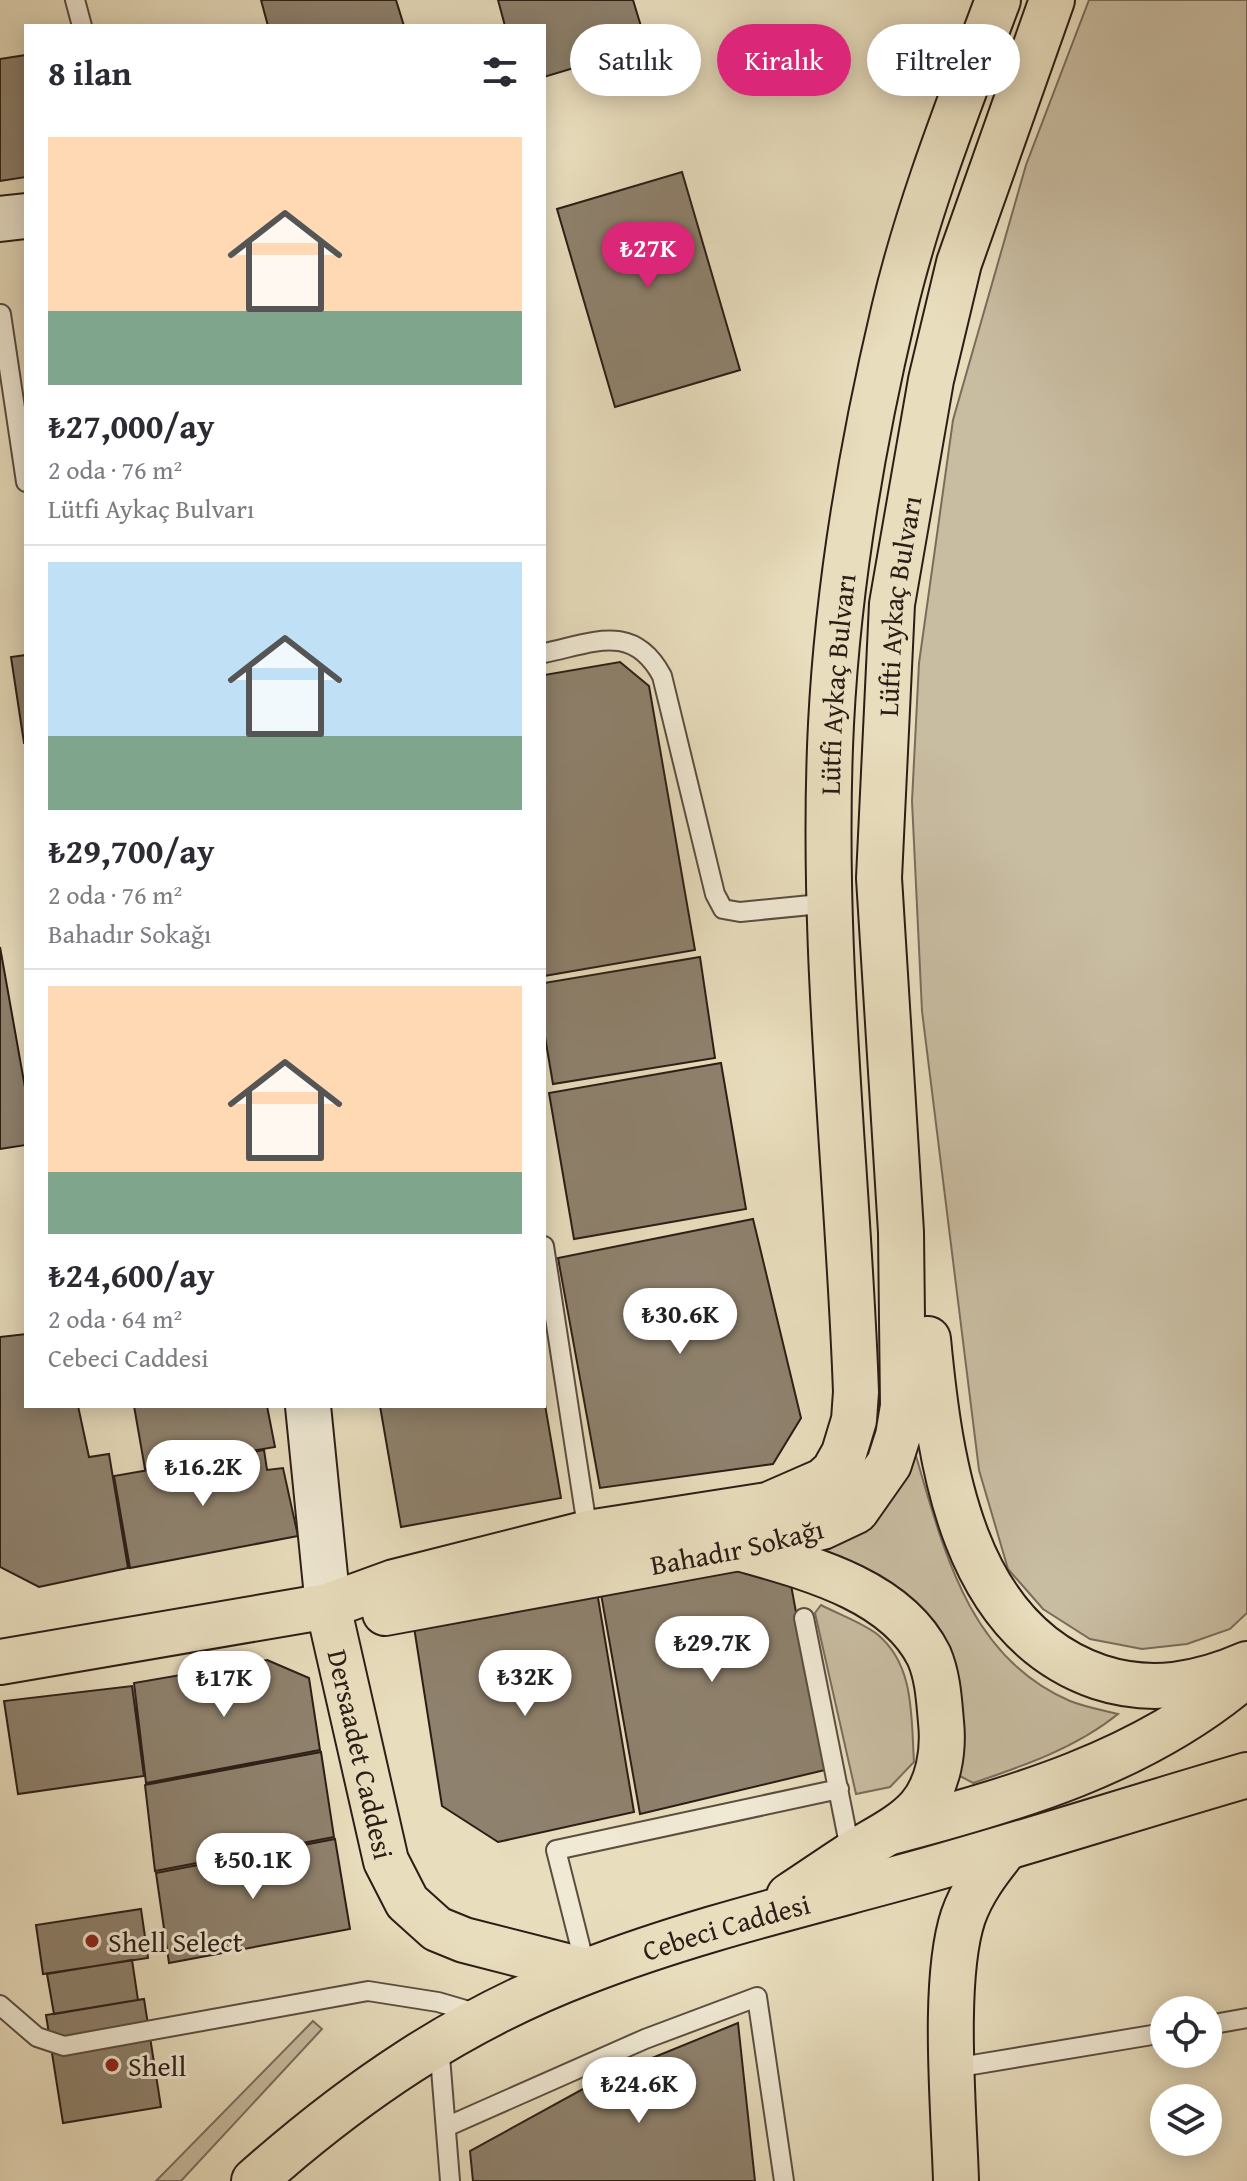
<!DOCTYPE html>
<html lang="tr">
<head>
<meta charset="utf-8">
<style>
  body { margin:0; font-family:"Gentium Book Plus",serif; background:#f2f2f3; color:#2b2b33; height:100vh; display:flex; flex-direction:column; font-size:30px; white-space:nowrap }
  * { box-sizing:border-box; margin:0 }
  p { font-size:26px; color:#7c7c81 }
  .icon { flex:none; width:44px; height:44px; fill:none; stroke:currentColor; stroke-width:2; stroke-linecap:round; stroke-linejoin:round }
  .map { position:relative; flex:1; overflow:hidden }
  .sheet { position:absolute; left:24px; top:24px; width:522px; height:1384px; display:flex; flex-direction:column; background:#fff; border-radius:0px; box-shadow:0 4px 20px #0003 }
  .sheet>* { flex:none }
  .guide { position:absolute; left:570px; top:24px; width:556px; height:72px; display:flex; gap:16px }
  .fabs { position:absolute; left:1150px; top:1996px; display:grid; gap:16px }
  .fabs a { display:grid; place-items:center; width:72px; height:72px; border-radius:50%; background:#fff; box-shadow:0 4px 20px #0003; font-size:40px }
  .price { position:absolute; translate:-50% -68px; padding:0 18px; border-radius:28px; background:#fff; color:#222; font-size:26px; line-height:52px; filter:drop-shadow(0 2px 4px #0008) }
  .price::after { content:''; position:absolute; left:50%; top:48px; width:24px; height:18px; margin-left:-12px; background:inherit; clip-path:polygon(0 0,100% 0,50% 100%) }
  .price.selected { background:#db2777; color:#fff }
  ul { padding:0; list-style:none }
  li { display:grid; align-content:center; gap:16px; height:424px; padding:0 24px }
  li+li { border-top:2px solid #e1e1e2 }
  li span { display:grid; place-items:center; height:248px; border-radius:0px; color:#555 }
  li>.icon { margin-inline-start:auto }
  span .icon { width:144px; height:144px; fill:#fffc; stroke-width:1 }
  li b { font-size:34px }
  h2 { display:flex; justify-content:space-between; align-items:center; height:96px; padding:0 24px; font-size:34px }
  .tag { padding:0 28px; border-radius:36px; background:#fff; box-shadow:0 4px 20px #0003; font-size:28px; line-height:72px }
  .tag.selected { background:#db2777; color:#fff }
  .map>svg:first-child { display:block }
</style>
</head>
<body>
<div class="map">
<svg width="1247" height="2181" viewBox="0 0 1247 2181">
  <rect width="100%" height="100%" fill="#e8ddbd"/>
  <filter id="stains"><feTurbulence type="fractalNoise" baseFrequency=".0025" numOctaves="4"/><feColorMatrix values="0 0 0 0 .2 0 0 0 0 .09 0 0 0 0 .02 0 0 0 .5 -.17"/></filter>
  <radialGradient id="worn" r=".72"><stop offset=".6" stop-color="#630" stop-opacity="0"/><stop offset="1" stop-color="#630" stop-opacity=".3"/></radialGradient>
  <path fill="#c8bca1" stroke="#7a6c5c" stroke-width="2" d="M1089,0H1247V1613L1230,1629L1187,1644L1142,1649L1090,1639L1043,1609L1008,1569L979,1470L922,1011L912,801L919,663L953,420L1026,165Z
    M916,1456C944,1551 969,1658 1070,1701C1085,1707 1102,1710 1118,1714C1076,1748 1023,1766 973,1783L960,1776C956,1747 948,1636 929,1619C899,1590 850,1576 813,1558L850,1537Z
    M821,1605C838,1614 861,1622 877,1634C915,1665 911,1717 914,1762L890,1787L856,1794L815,1613Z
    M313,2021L322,2029L181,2181H156Z"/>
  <path fill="#8e816d" stroke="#2c1d17" stroke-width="2" d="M261,0H396L404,26H268Z
    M498,0H633L647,46L544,77V26H505Z
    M26,55V177L0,181V59Z
    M682,172L740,370L615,407L557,209Z
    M26,655V743H24L11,657Z
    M620,662L649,686L695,950L544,976V675Z
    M0,947L26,1093V1145L0,1149Z
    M700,957L715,1058L553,1084L544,1031V983Z
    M721,1063L746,1209L574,1239L549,1093Z
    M753,1219L801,1418L773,1464L600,1488L558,1258Z
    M26,1334V1406H78L89,1457L109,1454L128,1568L39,1587L0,1567V1337Z
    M544,1399L561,1498L401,1527L380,1406H544Z
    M134,1406H267L275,1447L145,1469Z
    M264,1450L267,1470L283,1468L298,1536L130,1568L114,1476Z
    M753,1562L789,1574L825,1770L640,1814L601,1594Z
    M597,1592L634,1812L498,1842L442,1806L414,1627Z
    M267,1660L309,1678L320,1750L146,1783L134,1683Z
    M132,1686L144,1776L18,1794L4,1701Z
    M321,1752L334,1837L155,1871L145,1785Z
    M335,1839L350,1929L169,1963L156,1873Z
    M141,1909L148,1958L43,1974L36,1925Z
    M132,1960L138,2000L54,2014L47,1974Z
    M144,1999L161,2107L63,2123L46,2015Z
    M738,2023L755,2181H473L470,2151L603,2078Z"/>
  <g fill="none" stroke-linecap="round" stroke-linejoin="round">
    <defs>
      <path id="lane" d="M75,0L82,26
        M1,314L26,482
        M544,653C593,643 633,622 662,676L715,894L723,909L740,912L831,903
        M544,1246L588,1533
        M804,1618L851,1854
        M586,1969L556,1850L839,1789
        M0,2005L37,2037L64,2046L368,1991L438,2002L479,2014
        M1208,2025L1247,2018
        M439,2044L450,2181
        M954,2068L1164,2033
        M446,2127L645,2039L757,1997L784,2181"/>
      <path id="secondary" d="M0,219L26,216
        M308,1406L328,1606"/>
      <g id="primary">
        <path d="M928,1339C940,1464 962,1630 1099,1677C1151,1694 1199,1685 1247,1664"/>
        <path d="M739,1548C805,1567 896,1589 929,1656C938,1677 939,1700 941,1722C944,1750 939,1785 919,1808C900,1829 873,1840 849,1856C829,1869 809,1883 789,1896"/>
        <path id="s1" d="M328,1606L386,1861L407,1902L437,1929L464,1940L586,1971"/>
        <path id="s2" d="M385,1613L739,1548L822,1527L856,1511L889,1464L898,1436L903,1406L901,1232L879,878L892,604L931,380L959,263L1052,0"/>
        <path id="s3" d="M0,1662L328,1606L394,1582L588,1533L768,1505L823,1481L834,1471L844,1453L854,1420L856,1392C848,1170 820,946 831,724C838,586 862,445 894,310C919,204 960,102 998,0"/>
        <path d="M891,1832C1014,1800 1143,1762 1242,1678"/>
        <path id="s4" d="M254,2181C354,2092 459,2020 585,1972C695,1929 813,1902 928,1870C1035,1840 1140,1806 1247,1775"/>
        <path d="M956,2181C954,2111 942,1981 963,1917C972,1891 988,1870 1005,1849"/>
      </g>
    </defs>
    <use href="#lane" stroke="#5b4d40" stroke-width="22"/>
    <use href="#secondary" stroke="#2c1d17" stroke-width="48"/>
    <use href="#primary" stroke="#2c1d17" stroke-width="48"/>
    <use href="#lane" stroke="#f0e9d4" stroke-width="18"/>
    <use href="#secondary" stroke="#f0e9d4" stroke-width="44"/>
    <use href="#primary" stroke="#e8ddbd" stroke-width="44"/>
  </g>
  <g fill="#8f2418" stroke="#f0e9d4" stroke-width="3">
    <circle cx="92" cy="1941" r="8"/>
    <circle cx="112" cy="2065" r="8"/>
  </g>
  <g text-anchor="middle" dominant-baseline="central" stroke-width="6" stroke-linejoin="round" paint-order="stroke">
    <g font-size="28" fill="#2c1d17" stroke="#f0e9d4">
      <text stroke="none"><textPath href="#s2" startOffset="1402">Lüfti Aykaç Bulvarı</textPath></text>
      <text stroke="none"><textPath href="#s3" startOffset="1652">Lütfi Aykaç Bulvarı</textPath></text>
      <text stroke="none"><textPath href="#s2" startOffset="358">Bahadır Sokağı</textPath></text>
      <text stroke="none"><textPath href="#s1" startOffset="152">Dersaadet Caddesi</textPath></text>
      <text stroke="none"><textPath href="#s4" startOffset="542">Cebeci Caddesi</textPath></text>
    </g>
    <g font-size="28" fill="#2c1d17" stroke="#f0e9d4" text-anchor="start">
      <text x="108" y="1941">Shell Select</text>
      <text x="128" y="2065">Shell</text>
    </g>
  </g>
  <rect width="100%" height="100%" filter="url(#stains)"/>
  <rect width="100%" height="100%" fill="url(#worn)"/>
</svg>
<div class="fabs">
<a><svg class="icon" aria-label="locate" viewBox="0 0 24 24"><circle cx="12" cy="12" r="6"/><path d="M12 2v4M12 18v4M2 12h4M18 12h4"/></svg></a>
<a><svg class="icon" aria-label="layers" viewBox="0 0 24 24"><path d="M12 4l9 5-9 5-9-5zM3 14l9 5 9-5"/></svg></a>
</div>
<b class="price selected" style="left:648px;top:290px">₺27K</b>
<b class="price" style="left:680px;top:1356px">₺30.6K</b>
<b class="price" style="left:203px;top:1508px">₺16.2K</b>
<b class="price" style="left:712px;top:1684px">₺29.7K</b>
<b class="price" style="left:525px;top:1718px">₺32K</b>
<b class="price" style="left:224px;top:1719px">₺17K</b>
<b class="price" style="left:253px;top:1901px">₺50.1K</b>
<b class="price" style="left:639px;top:2125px">₺24.6K</b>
<div class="guide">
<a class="tag">Satılık</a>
<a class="tag selected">Kiralık</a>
<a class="tag">Filtreler</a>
</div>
<section class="sheet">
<h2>8 ilan<svg class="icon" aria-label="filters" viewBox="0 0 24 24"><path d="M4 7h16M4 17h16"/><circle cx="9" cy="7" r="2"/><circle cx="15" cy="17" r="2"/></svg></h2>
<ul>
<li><span style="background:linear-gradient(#ffd9b3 70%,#7fa58c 0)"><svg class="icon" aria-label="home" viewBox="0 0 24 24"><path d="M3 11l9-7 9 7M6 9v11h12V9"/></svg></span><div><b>₺27,000/ay</b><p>2 oda · 76 m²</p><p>Lütfi Aykaç Bulvarı</p></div></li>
<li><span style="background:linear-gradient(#bfe0f5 70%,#7fa58c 0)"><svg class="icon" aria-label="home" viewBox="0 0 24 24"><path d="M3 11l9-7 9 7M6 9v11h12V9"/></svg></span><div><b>₺29,700/ay</b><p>2 oda · 76 m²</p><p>Bahadır Sokağı</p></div></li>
<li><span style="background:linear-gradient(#ffd9b3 75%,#7fa58c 0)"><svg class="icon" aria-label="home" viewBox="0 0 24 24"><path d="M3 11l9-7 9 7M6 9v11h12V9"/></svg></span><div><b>₺24,600/ay</b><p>2 oda · 64 m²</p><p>Cebeci Caddesi</p></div></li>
</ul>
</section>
</div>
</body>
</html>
